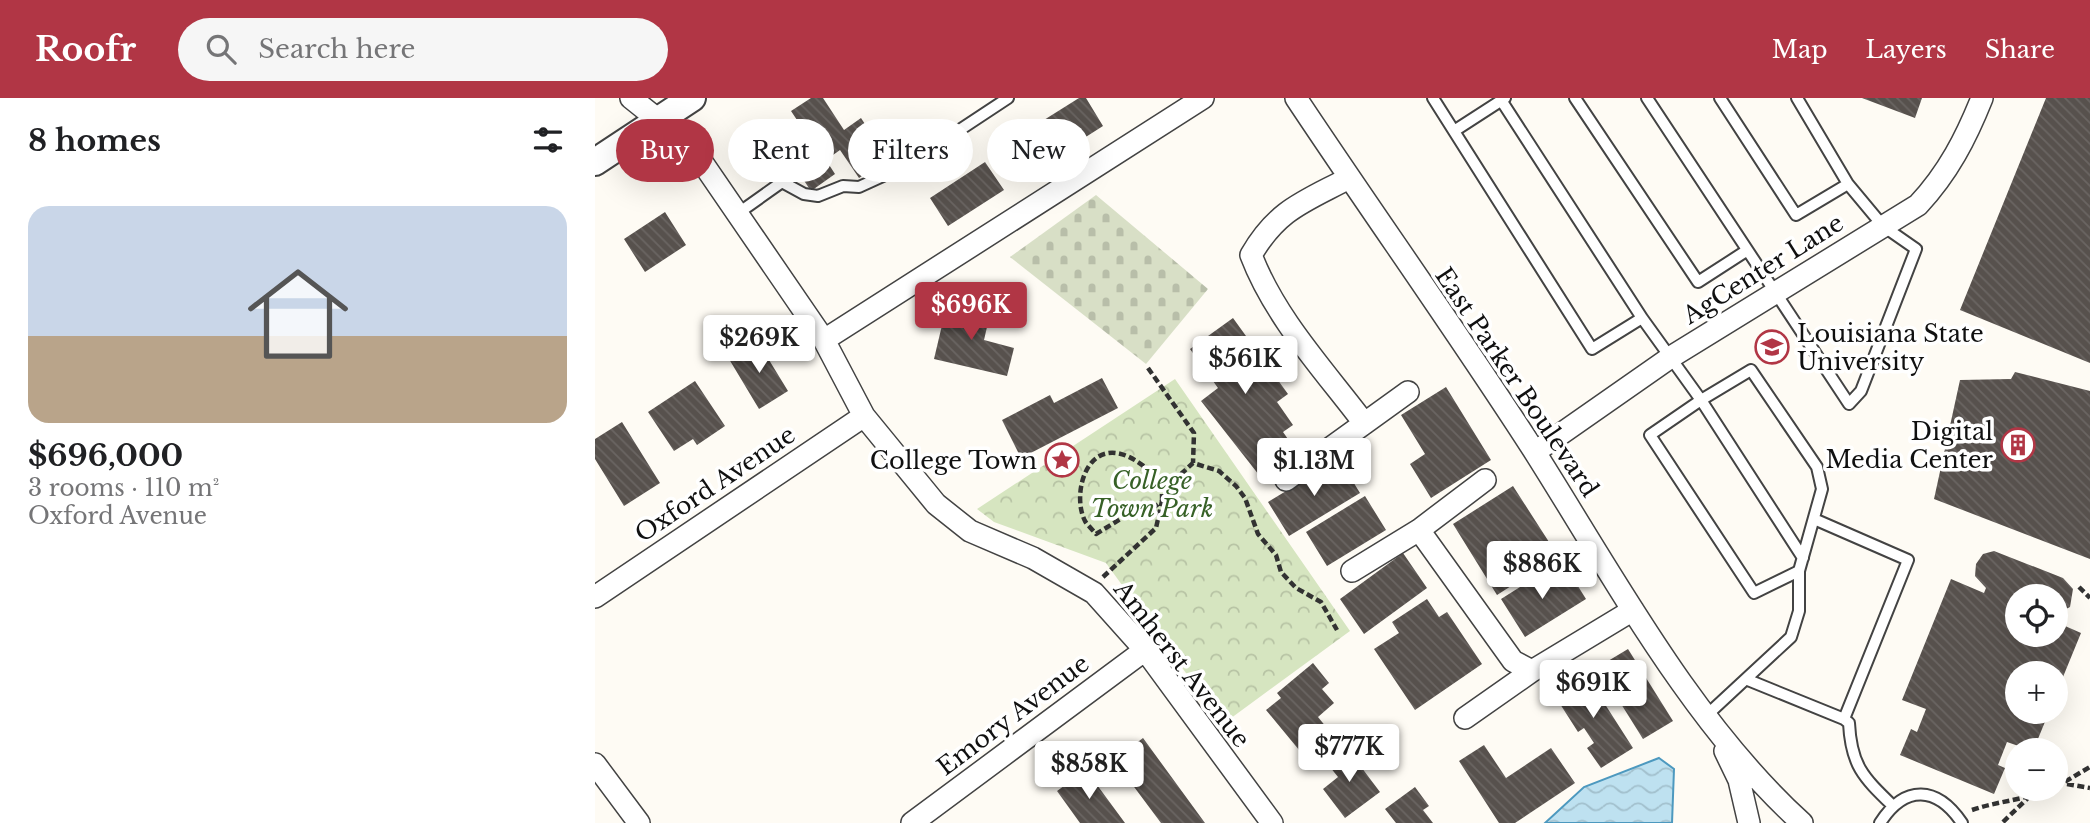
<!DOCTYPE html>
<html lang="en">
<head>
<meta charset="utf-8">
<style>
  body { margin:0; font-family:"Libre Baskerville",serif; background:#f6f6f6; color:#202124; height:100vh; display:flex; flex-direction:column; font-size:26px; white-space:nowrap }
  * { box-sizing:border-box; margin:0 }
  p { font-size:23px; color:#757577 }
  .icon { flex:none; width:38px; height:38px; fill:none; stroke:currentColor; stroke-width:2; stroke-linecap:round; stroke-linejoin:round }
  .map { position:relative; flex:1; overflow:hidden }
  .side { display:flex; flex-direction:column; background:#fff; width:595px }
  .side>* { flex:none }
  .top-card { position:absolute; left:21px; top:21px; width:665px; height:63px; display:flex; gap:14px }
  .tools { position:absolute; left:1410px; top:486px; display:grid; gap:14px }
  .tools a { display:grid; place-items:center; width:63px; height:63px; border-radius:50%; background:#fff; box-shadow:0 7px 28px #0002; font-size:35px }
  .price { position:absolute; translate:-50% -60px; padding:0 16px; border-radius:7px; background:#fff; color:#222; font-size:23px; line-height:46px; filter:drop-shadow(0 2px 4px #0008) }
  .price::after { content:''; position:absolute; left:50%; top:42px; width:21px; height:16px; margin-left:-10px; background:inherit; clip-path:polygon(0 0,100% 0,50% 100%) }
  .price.on { background:#b13645; color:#fff }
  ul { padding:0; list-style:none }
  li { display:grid; align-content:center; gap:14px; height:371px; padding:0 28px }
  li span { display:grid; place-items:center; height:217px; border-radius:21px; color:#555 }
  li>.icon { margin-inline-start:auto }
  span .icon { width:126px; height:126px; fill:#fffc; stroke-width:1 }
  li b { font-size:30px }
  h2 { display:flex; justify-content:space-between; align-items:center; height:84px; padding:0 28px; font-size:30px }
  .chip { padding:0 24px; border-radius:32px; background:#fff; box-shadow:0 7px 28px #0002; font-size:24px; line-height:63px }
  .chip.on { background:#b13645; color:#fff }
  header { display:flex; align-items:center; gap:42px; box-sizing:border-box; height:98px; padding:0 35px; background:#b13645; color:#fff }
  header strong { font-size:33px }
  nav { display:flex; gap:38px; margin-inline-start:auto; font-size:24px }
  .search { width:490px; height:63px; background:#f6f6f6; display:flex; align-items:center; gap:18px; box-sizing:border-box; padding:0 24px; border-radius:38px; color:#757577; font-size:26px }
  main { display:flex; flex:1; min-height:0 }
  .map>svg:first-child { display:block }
</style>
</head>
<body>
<header>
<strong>Roofr</strong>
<div class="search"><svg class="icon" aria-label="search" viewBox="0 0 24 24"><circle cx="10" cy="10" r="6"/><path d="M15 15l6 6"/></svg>Search here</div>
<nav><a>Map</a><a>Layers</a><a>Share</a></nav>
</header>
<main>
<section class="side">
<h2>8 homes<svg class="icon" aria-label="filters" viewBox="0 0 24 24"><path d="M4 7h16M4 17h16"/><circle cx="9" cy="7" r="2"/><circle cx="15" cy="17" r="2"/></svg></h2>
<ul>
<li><span style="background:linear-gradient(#c9d6e8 60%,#b9a48a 0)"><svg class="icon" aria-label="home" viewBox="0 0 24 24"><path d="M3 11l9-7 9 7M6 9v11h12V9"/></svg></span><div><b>$696,000</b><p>3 rooms · 110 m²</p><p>Oxford Avenue</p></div></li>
</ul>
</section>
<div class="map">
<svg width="1495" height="725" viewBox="0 0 1495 725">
  <defs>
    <pattern id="cemetery-stones" width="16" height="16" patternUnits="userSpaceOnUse" patternTransform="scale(1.75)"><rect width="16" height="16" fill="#d8dfc6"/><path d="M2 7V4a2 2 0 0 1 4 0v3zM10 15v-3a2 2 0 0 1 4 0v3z" fill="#b8bea9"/></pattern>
    <pattern id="park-crowns" width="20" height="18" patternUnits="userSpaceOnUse" patternTransform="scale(1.75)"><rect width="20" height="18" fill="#d6e5c0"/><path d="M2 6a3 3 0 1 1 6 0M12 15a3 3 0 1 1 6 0" fill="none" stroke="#b7c3a4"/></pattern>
    <pattern id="water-waves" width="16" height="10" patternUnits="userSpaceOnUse" patternTransform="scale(1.75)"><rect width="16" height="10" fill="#bee1f0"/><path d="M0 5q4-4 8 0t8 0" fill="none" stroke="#a2c0cd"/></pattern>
    <pattern id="building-back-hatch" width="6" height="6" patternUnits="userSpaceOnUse" patternTransform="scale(1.75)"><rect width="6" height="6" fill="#57514d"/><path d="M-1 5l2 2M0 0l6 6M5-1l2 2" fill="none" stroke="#6a6562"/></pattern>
  </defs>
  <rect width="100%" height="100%" fill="#fefbf4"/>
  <path fill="url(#cemetery-stones)" d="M501,97L613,191L551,266L415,159Z"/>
  <path fill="url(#park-crowns)" d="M580,281L755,533L628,626L511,465L399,424L382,411Z"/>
  <path fill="url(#water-waves)" stroke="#4d99bf" stroke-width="2" d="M1064,660L1079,671L1077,725H950L989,689Z"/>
  <path fill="url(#building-back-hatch)" d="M216,0H228L249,32L266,20L279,40L291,32L305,53L264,80L245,52L231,62L240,76L216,93L179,38L202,22L196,13Z
    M484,0H491L508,28L453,63L433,32Z
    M1267,0H1327L1320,20Z
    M1451,0H1495V265L1365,212Z
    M390,64L409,92L353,128L335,100Z
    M70,114L91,147L50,174L29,141Z
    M352,206L395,216L389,242L419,250L412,278L339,261Z
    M638,220L693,296L682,304L698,327L688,334L700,351L664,377L606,303L623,290L595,251Z
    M163,244L193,293L164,311L134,261Z
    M1420,274L1495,293V461L1339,401L1365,282L1416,281Z
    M507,280L523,310L426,360L407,322L455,297L459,305Z
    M100,283L130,328L102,347L98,341L79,353L53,314Z
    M851,289L896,362L836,400L815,366L830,356L806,317Z
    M27,324L65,385L29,408L0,361V341Z
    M744,361L765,395L694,438L673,404Z
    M918,388L963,458L902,497L858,426Z
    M770,398L791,432L732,468L711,434Z
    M1399,453L1468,480L1478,491L1475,509L1461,516V499H1423V537H1461V524L1486,535L1461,596V576H1423V614H1454L1438,653L1412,644L1403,667L1410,670L1399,696L1305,657L1316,631L1322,634L1331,611L1307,602L1356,481L1389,495L1391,490L1380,478L1381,466L1388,456Z
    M808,455L832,490L769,536L745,501Z
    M955,470L964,484L976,477L991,501L930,539L906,501Z
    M832,501L844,519L852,514L887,566L820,612L779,551L804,535L797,524Z
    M1033,551L1078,623L1048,641L1003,569Z
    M718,565L734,585L727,591L739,605L723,619L736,635L709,658L671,612L686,600L682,595Z
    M990,575L1038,650L1006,670L992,650L999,645L989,630L983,634L958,595Z
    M548,640L610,725H566L519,662Z
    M889,647L911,680L956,650L980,685L920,725H904L864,663Z
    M751,649L785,694L750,720L728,691L743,679L731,664Z
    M491,672L530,725H485L462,693Z
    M820,689L834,708L828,712L838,725H801L790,711Z"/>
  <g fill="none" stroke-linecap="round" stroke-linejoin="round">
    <defs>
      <path id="service" d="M838,0L997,251L1047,220L1106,302L1156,272L1222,369L1227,391L1204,473V513L1196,539L1112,617
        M980,0L1103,184L1151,153
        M1052,0L1254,306L1266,293L1321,151L1288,128L1253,86L1201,117L1125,0
        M1202,0L1253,86
        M906,2L1047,220
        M859,33L910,0
        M142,116L187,84L209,96L223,98L248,88L264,89L310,68L413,0
        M1219,421L1313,462L1249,621
        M1204,473L1159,495L1055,337L1106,302L1208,460
        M1153,582L1249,621L1254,625C1256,667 1268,679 1297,707
        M1285,725C1310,686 1342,688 1367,725"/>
      <path id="minor" d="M36,0L96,48L229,242L269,318L341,406L375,433L438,460L499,495L550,552L677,725
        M701,0C780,119 864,236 941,356C1020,481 1097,625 1207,725
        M754,80C709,104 683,111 656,157C680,220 729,272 769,325
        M229,242L608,0
        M940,354L1076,259L1323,107C1353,75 1371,40 1387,0
        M691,382L813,294
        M824,432L918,563L937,573
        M757,473L824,432L890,382
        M0,499L269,318
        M870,620L937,573L1038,512
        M1130,653L1144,682L1154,725
        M0,666L44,725
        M317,725L550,552"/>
      <path id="tertiary" d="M0,64L97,0"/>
    </defs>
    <use href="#service" stroke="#434343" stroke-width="14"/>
    <use href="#minor" stroke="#434343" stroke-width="24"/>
    <use href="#tertiary" stroke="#434343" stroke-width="30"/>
    <path stroke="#323232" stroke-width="4.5" stroke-dasharray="7 3.5" stroke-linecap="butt" d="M553,270L599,335L598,365
      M567,403V385
      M508,479L561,430L567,403L558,410L532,417L501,436C498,432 493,428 490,423C478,400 488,351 521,355C538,357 556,373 567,385L586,376L598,365L624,373L641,388L650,400L663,436L681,457L686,474L701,490L726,504L742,532
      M1484,489L1495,500
      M1472,686L1495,690
      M1461,689L1495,669
      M1377,712C1403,703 1430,702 1455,691
      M1408,724L1433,700"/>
    <use href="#service" stroke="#fff" stroke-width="10"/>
    <use href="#minor" stroke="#fff" stroke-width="21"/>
    <use href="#tertiary" stroke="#fff" stroke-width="26"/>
  </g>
  <defs>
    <symbol id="university-ring" viewBox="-11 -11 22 22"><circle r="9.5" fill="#fff" stroke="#b13645" stroke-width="1.5"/><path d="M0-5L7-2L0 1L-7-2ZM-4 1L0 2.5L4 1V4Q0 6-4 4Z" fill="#b13645"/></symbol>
    <symbol id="building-ring" viewBox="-11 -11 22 22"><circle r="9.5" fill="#fff" stroke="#b13645" stroke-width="1.5"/><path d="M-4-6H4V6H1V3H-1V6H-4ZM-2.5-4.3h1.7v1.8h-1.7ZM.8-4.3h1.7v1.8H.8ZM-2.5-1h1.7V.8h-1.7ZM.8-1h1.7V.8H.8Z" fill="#b13645"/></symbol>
    <symbol id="sight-ring" viewBox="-11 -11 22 22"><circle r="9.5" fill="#fff" stroke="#b13645" stroke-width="1.5"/><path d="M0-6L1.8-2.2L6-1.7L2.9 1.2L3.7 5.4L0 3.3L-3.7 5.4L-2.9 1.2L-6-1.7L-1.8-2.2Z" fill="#b13645"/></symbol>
  </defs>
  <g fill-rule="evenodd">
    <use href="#university-ring" x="1158" y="230" width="38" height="38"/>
    <use href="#building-ring" x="1404" y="328" width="38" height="38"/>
    <use href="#sight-ring" x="448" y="343" width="38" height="38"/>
  </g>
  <g text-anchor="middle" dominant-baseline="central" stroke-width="7" stroke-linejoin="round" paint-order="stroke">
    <g font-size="24" fill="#101010" stroke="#fff">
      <text transform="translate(1168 171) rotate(-32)">AgCenter Lane</text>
      <text transform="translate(922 284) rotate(56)">East Parker Boulevard</text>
      <text transform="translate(120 386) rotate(-34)">Oxford Avenue</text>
      <text transform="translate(587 566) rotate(52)">Amherst Avenue</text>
      <text transform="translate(418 617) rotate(-37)">Emory Avenue</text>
    </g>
    <g font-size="24" fill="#101010" stroke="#fff" text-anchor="end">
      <text x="1202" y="235" text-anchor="start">Louisiana State<tspan x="1202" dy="28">University</tspan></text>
      <text x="1398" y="333">Digital<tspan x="1398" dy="28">Media Center</tspan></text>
      <text x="442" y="362">College Town</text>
    </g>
    <g font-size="24" font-style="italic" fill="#376127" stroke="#fff">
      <text x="557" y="382">College<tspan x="557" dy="28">Town Park</tspan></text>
    </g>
  </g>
</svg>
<div class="tools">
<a><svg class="icon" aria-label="locate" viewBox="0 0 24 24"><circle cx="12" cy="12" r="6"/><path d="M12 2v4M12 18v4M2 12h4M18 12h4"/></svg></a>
<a>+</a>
<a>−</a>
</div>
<b class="price on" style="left:376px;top:244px">$696K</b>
<b class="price" style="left:164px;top:277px">$269K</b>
<b class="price" style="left:650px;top:298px">$561K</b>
<b class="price" style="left:719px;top:400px">$1.13M</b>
<b class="price" style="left:947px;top:503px">$886K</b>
<b class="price" style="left:998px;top:622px">$691K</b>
<b class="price" style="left:754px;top:686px">$777K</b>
<b class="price" style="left:494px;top:703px">$858K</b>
<div class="top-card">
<a class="chip on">Buy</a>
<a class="chip">Rent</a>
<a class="chip">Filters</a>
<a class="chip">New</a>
</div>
</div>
</main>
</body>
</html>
